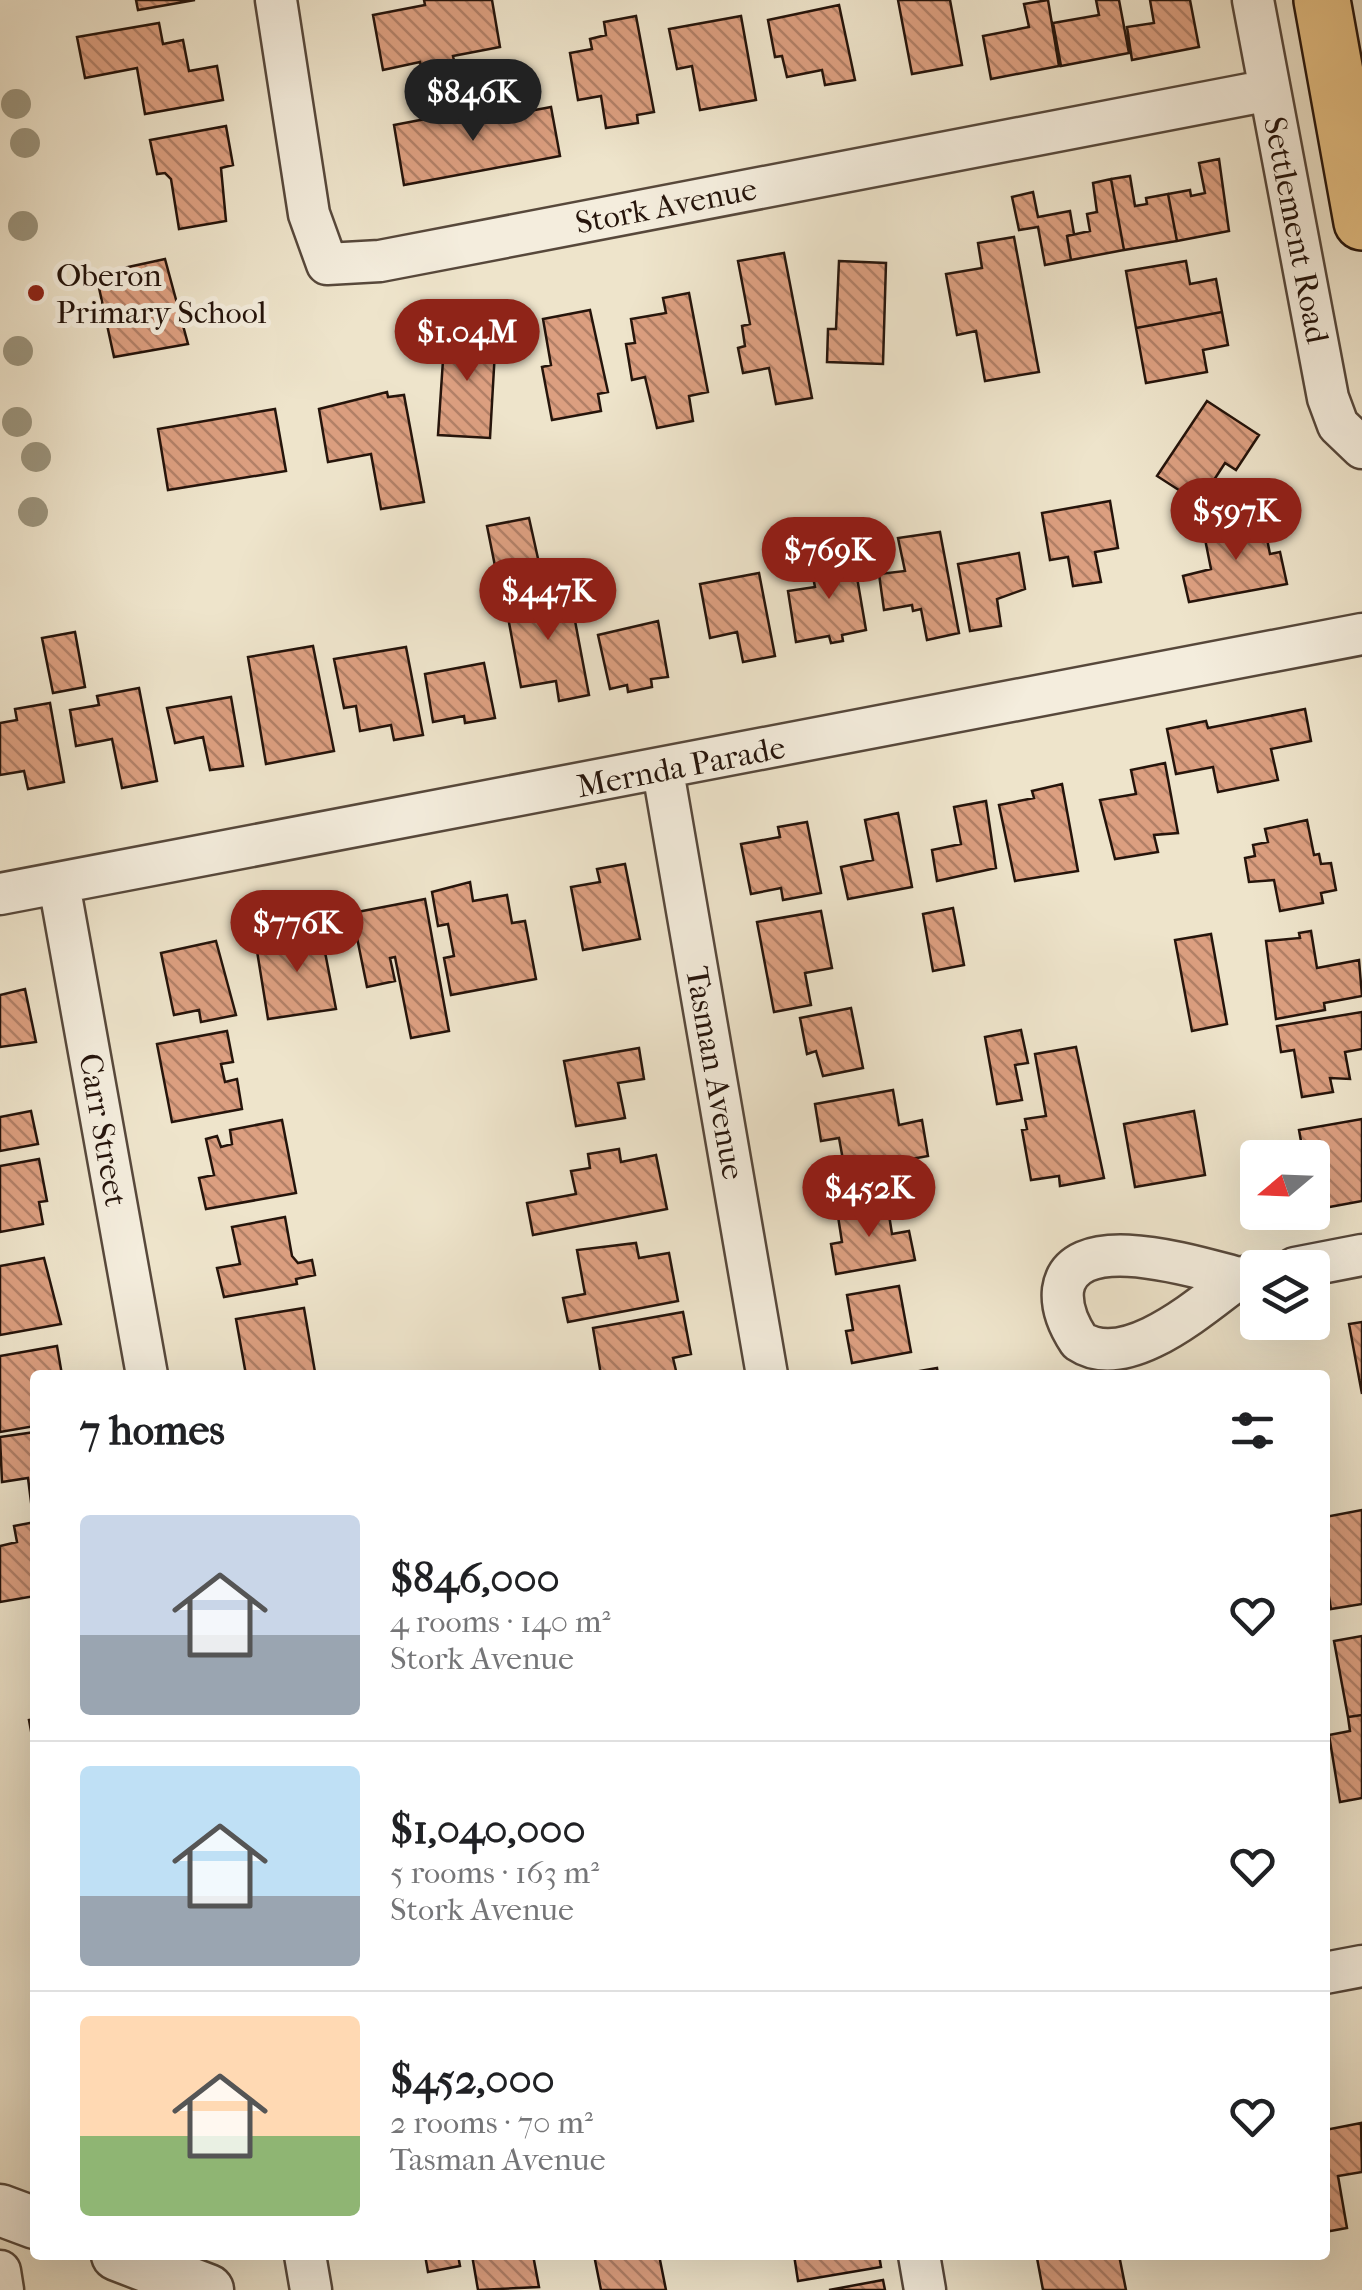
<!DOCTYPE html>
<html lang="en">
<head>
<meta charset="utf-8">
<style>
  body { margin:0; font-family:"IM FELL French Canon",serif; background:#f6f6f6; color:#202124; height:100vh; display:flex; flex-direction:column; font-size:38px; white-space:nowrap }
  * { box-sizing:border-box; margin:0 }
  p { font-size:32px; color:#757577 }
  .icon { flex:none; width:55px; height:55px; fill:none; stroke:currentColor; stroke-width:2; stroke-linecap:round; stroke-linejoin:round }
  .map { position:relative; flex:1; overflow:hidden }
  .panel { position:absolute; left:30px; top:1370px; width:1300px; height:890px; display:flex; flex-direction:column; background:#fff; border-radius:10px; box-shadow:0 10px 40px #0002 }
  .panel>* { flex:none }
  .needle { width:65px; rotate:251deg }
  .tools { position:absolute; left:1240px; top:1140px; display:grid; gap:20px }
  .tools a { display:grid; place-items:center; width:90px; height:90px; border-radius:10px; background:#fff; box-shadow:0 10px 40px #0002; font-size:50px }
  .price { position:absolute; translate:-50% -85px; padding:0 22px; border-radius:35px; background:#8f2418; color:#fff; font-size:32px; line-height:65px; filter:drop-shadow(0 2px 5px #0008) }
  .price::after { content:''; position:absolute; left:50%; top:60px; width:30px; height:22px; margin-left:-15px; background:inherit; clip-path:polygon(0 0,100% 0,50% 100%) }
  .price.current { background:#222; color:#fff }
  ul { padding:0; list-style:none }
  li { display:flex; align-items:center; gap:30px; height:250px; padding:0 50px }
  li+li { border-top:2px solid #e0e0e0 }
  li span { display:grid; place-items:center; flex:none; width:280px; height:200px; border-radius:10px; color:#555 }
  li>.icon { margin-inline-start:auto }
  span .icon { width:120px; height:120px; fill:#fffc; stroke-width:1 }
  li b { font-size:42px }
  h2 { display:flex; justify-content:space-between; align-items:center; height:120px; padding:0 50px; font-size:42px }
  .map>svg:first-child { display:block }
</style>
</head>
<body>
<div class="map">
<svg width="1362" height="2290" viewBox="0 0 1362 2290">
  <defs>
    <pattern id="building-back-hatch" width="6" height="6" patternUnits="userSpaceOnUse" patternTransform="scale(2.5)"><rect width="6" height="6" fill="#dc9f80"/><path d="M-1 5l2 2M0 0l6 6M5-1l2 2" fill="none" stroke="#b28067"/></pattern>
  </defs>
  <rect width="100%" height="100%" fill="#eee4cb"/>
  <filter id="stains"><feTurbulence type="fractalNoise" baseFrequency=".002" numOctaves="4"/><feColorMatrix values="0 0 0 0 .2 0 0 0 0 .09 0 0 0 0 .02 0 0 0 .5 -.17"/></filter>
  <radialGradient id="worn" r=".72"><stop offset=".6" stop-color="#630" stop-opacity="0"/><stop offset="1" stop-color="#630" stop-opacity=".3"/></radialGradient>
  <path fill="url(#building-back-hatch)" stroke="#25140b" stroke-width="2.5" d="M136,0H195L138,10Z
    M424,0H492L500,47L453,56L455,65L422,70L420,62L383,70L373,15L425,5Z
    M898,0H950L962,65L912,74Z
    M1048,0L1059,66L991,79L983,36L1029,27L1024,4Z
    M1096,0H1119L1129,53L1061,66L1053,23L1099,15Z
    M1150,0H1190L1199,47L1132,60L1127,27L1154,23Z
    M839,5L855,80L825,85L822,70L787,77L782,56L775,57L768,20Z
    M636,16L654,112L637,115L638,123L606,128L601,96L578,100L570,53L592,49L590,39L606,35L604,22Z
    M741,16L756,100L700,110L692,66L677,69L669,29Z
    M159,23L163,44L183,40L189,71L217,66L223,100L145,114L137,68L85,78L77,37Z
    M551,107L560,156L404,185L394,125L462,112L464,123Z
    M226,126L233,165L221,168L226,221L179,229L171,179L165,173L157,174L150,140Z
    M1219,159L1229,231L1177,241L1168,194L1190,190L1191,196L1205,193L1199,163Z
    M1130,176L1135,206L1147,204L1146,198L1168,194L1177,241L1124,250L1111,179Z
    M1111,179L1124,250L1071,260L1067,236L1090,231L1087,214L1097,212L1093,183Z
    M1033,192L1038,217L1070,211L1074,234L1067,236L1071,260L1045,265L1038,227L1019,230L1012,197Z
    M1014,237L1039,372L985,381L976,331L957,335L946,274L982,268L978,243Z
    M784,253L812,398L776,404L769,368L743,373L738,348L745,346L742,326L750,324L738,261Z
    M165,259L188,344L114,357L96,274Z
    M839,261L886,263L883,364L827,362L828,329H836Z
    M1186,261L1190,284L1216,279L1222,312L1136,328L1126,271Z
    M689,293L708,392L689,396L693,421L657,428L645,377L632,380L626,344L635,343L631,319L666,313L663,298Z
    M590,310L608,392L598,394L601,411L552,420L542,367L551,365L543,319Z
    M1222,312L1228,345L1203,350L1207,372L1146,383L1136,328Z
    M445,330L496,333L490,438L438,435Z
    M387,392L388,397L404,395L424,502L381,509L371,454L328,462L319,409Z
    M1207,401L1259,435L1236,470L1225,463L1199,503L1157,476Z
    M275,409L286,471L168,490L158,429Z
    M1110,501L1118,548L1095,552L1101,582L1073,586L1068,557L1050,560L1042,513Z
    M529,518L541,572L498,581L487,526Z
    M1241,522L1242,528L1264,524L1270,554L1280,552L1287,584L1189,602L1183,576L1211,569L1203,529Z
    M940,532L959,633L927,640L921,609L913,611L912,605L884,610L879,574L905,571L898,538Z
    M1019,553L1025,589L997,599L1001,626L970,631L958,564Z
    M853,554L866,630L842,635L843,641L831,643L829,636L796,642L788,591L815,587L810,562Z
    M759,573L775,656L743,662L737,632L710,638L700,584Z
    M569,589L589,695L559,701L556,681L521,687L505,601Z
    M658,621L668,677L651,679L652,687L628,692L627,685L610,689L598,635Z
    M75,632L85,687L53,693L42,638Z
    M313,646L334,751L266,764L248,657Z
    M406,647L423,735L394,740L391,725L360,731L356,706L344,708L334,659Z
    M484,663L495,718L465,723L464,716L433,722L425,674Z
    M139,688L157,781L122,788L112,739L76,746L70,710L99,705L97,696Z
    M231,697L243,766L210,770L203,737L175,743L167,708Z
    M50,703L64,782L28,789L24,771L0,775V723L17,720L15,709Z
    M1305,709L1311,741L1271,749L1278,780L1218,792L1213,767L1176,774L1167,729L1206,721L1208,728Z
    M1165,763L1178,833L1154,835L1158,852L1115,859L1100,800L1136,794L1131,770Z
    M1062,784L1078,871L1015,881L999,805L1034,798L1032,791Z
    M986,801L996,868L937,881L932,850L961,844L954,807Z
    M898,813L912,887L848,899L841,867L873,860L865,820Z
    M1307,820L1314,855L1319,854L1321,864L1331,863L1336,890L1321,893L1323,903L1280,911L1274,880L1249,882L1245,858L1255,856L1253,845L1268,842L1265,829Z
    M807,822L821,893L783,900L781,888L751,894L741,844L780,837L778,827Z
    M625,864L640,939L583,950L571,887L600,882L597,869Z
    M470,882L473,901L507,895L512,923L525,921L536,979L451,995L444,958L454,956L448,924L438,926L432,892Z
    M425,899L449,1031L411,1038L395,957L390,958L395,981L367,987L352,913Z
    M953,908L964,965L933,971L923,914Z
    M821,911L832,968L805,973L811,1005L774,1012L757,922Z
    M319,921L336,1009L268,1019L257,951L292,945L288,927Z
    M1311,931L1317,968L1359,960L1362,996L1324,1003L1325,1010L1276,1019L1266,941L1300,938L1299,933Z
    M1211,934L1227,1024L1192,1031L1175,940Z
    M216,941L236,1015L201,1022L199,1010L174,1015L161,953Z
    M25,989L36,1042L0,1047V995Z
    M851,1008L863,1068L823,1076L816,1051L807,1054L800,1018Z
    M1362,1012V1049L1345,1052L1350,1079L1330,1078L1333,1092L1302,1097L1294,1050L1281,1052L1277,1026Z
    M1021,1030L1028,1063L1015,1065L1022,1100L997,1104L985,1037Z
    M227,1031L233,1062L221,1064L225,1082L237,1079L242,1109L172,1122L157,1044Z
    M1076,1047L1104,1178L1060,1186L1059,1176L1031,1180L1022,1130L1027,1129L1025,1119L1046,1116L1035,1054Z
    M639,1048L644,1079L618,1083L625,1118L576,1126L564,1061Z
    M893,1090L899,1125L922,1120L928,1156L845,1171L839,1138L821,1141L815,1104Z
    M31,1111L38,1144L0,1151V1117Z
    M1194,1111L1205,1175L1135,1187L1124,1124Z
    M1362,1119V1201L1324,1208L1316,1164L1312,1165V1158H1304L1299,1130Z
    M282,1120L296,1193L206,1209L199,1178L214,1175L206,1139L217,1136L221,1147L232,1144L230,1130Z
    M619,1149L621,1162L656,1155L667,1209L533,1235L527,1203L576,1194L571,1171L590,1168L588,1154Z
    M39,1159L47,1201L39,1202L43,1224L0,1232V1166Z
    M887,1202L892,1234L909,1231L915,1260L836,1274L831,1244L842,1242L837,1210Z
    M285,1217L292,1256L298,1263L312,1260L315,1275L296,1279L297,1284L224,1297L217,1268L240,1264L232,1227Z
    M636,1243L639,1258L669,1253L678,1301L568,1322L563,1298L585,1294L577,1250Z
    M44,1258L61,1324L0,1335V1266Z
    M899,1286L911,1352L852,1363L846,1331L853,1330L847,1295Z
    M304,1308L315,1372L246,1375L236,1319Z
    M683,1312L691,1354L673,1358L677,1375H601L593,1328Z
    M1362,1322V1394L1349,1324Z
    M57,1346L62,1375H35V1426L0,1432V1356Z
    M937,1368L938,1375H897Z
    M35,1432V1501L31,1502L28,1478L2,1482L0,1437Z
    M1362,1510V1604L1331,1609L1325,1574V1517Z
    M35,1522V1596L0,1602V1546L17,1542L14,1526Z
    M1362,1636V1715L1348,1717L1334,1641Z
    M1362,1715V1798L1340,1802L1329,1735L1350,1731L1348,1717Z
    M35,1719V1753L29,1720Z
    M1361,2123L1362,2172L1338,2176L1347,2228L1325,2232V2130Z
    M425,2255H458L460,2266L428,2272Z
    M472,2255H533L539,2287L478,2290Z
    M594,2255H659L666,2290H601Z
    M794,2255H879L881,2267L798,2281Z
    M1053,2255H1119L1126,2290H1043L1037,2258Z
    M883,2280L885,2290H829Z"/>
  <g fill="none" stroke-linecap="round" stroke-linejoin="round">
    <defs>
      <path id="minor" d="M276,0L309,214L327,264L380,261L1270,90
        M1253,0L1328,398L1338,425L1362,448
        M663,771L767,1375
        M59,884L147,1375
        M0,894L1362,634
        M1295,1268L1362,1255
        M1239,1278C1202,1305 1127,1373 1079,1341C1069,1326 1061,1309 1063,1290C1072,1226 1202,1269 1239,1278L1258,1274
        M1325,1973L1362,1966
        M305,2255L311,2290
        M919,2255L925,2290
        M0,2271L3,2290"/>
      <path id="tertiary" d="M0,2210L35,2223
        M117,2255L208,2290"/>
      <path id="trunk" d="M1322,0L1362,222"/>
    </defs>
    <use href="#minor" stroke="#57483b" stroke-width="45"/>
    <use href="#tertiary" stroke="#57483b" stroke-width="55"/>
    <use href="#trunk" stroke="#25140b" stroke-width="60"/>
    <use href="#minor" stroke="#f4eddd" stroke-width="40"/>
    <use href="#tertiary" stroke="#f4eddd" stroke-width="50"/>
    <use href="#trunk" stroke="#e7c286" stroke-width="55"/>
  </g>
  <g fill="#9b947d">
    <circle cx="16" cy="104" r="15"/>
    <circle cx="25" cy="143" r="15"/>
    <circle cx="23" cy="226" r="15"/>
    <circle cx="18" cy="351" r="15"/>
    <circle cx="17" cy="422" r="15"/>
    <circle cx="36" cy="457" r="15"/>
    <circle cx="33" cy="512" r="15"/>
  </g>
  <circle fill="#8f2418" stroke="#f4eddd" stroke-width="4" cx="36" cy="293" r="10"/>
  <g text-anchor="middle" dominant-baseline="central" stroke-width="10" stroke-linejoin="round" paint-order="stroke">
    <g font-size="32" fill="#25140b" stroke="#f4eddd">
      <text transform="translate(666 206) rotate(-11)">Stork Avenue</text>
      <text transform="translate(1296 230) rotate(79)">Settlement Road</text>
      <text transform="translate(681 767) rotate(-11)">Mernda Parade</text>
      <text transform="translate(715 1073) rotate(80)">Tasman Avenue</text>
      <text transform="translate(103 1130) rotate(80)">Carr Street</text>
    </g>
    <g font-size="32" fill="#25140b" stroke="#f4eddd" text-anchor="start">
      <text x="56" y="275">Oberon<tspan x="56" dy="37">Primary School</tspan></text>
    </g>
  </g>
  <rect width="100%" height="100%" filter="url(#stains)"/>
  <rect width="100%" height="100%" fill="url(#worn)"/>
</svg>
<div class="tools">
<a><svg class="needle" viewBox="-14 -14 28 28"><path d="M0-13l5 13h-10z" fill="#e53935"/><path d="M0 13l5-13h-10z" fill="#757577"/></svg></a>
<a><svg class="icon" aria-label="layers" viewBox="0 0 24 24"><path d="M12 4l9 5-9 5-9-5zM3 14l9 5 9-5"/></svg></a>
</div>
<b class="price current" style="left:473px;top:144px">$846K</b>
<b class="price" style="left:467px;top:384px">$1.04M</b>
<b class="price" style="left:1236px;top:563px">$597K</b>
<b class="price" style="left:829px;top:602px">$769K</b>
<b class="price" style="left:548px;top:643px">$447K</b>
<b class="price" style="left:297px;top:975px">$776K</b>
<b class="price" style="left:869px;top:1240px">$452K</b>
<section class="panel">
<h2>7 homes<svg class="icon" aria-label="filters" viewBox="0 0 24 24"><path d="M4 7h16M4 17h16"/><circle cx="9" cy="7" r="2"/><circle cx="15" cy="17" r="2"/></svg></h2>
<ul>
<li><span style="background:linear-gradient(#c9d6e8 60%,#9aa5b1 0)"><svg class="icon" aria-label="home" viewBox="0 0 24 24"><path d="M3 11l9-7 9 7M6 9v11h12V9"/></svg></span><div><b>$846,000</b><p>4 rooms · 140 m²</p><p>Stork Avenue</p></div><svg class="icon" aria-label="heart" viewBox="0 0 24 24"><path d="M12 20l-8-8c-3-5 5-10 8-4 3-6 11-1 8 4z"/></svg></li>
<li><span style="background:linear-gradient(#bfe0f5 65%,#9aa5b1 0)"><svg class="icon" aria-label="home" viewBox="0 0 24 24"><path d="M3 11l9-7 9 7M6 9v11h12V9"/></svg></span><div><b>$1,040,000</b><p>5 rooms · 163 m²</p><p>Stork Avenue</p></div><svg class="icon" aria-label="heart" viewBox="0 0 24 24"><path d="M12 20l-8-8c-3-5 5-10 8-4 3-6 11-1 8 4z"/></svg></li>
<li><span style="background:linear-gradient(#ffd9b3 60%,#8fb573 0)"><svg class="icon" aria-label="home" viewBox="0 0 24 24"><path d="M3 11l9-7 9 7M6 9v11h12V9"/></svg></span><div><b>$452,000</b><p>2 rooms · 70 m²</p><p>Tasman Avenue</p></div><svg class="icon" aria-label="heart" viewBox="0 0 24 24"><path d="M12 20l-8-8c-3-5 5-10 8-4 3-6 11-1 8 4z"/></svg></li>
</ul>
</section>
</div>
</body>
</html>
